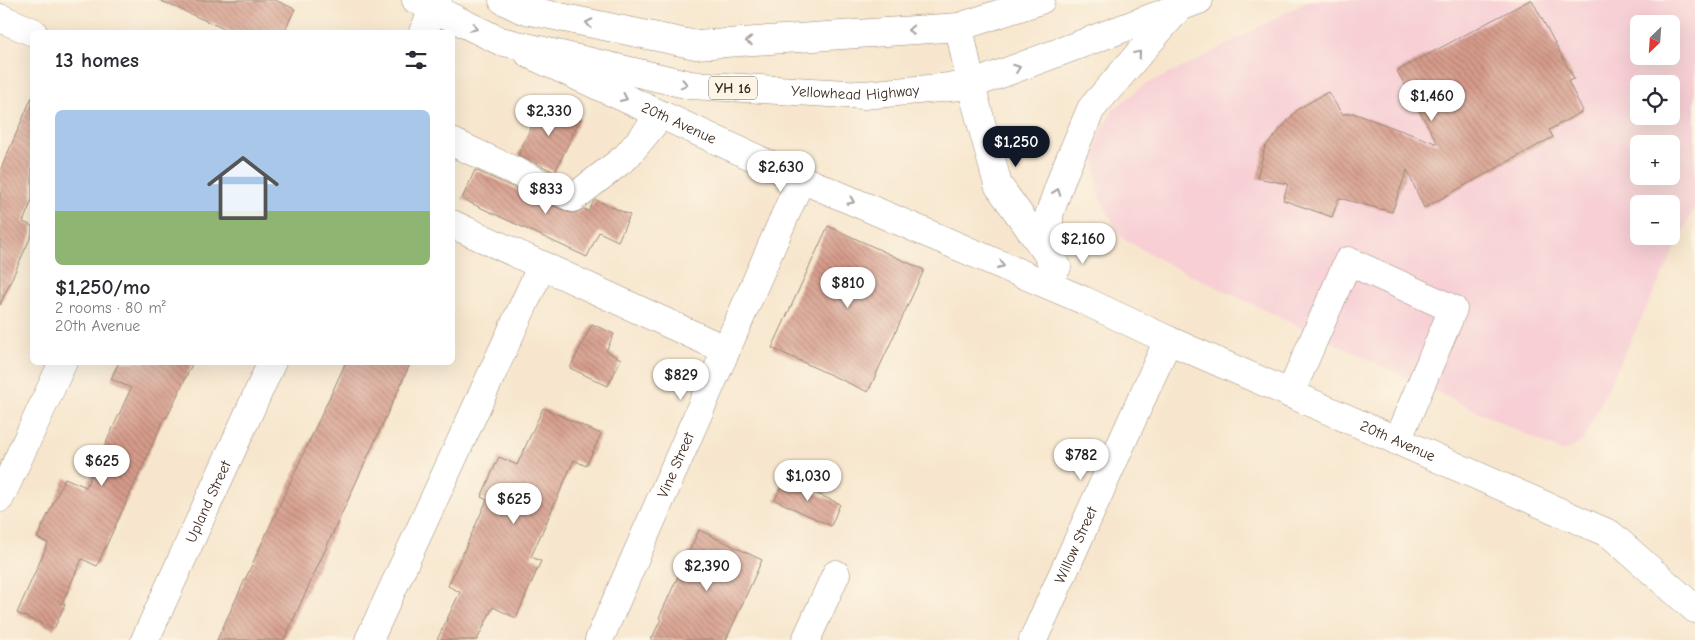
<!DOCTYPE html>
<html lang="en">
<head>
<meta charset="utf-8">
<style>
  body { margin:0; font-family:"Comic Neue",sans-serif; background:#f7f7f7; color:#2b2b33; height:100vh; display:flex; flex-direction:column; font-size:19px; white-space:nowrap }
  * { box-sizing:border-box; margin:0 }
  p { font-size:16px; color:#7c7c81 }
  .icon { flex:none; width:28px; height:28px; fill:none; stroke:currentColor; stroke-width:2; stroke-linecap:round; stroke-linejoin:round }
  .map { position:relative; flex:1; overflow:hidden }
  .side { position:absolute; left:30px; top:30px; width:425px; height:335px; display:flex; flex-direction:column; background:#fff; border-radius:8px; box-shadow:0 5px 20px #0002 }
  .side>* { flex:none }
  .needle { width:32px; rotate:205deg }
  .tools { position:absolute; left:1630px; top:15px; display:grid; gap:10px }
  .tools a { display:grid; place-items:center; width:50px; height:50px; border-radius:8px; background:#fff; box-shadow:0 5px 20px #0002; font-size:25px }
  .price { position:absolute; translate:-50% -42px; padding:0 11px; border-radius:18px; background:#fff; color:#222; font-size:16px; line-height:32px; filter:drop-shadow(0 1px 2px #0008) }
  .price::after { content:''; position:absolute; left:50%; top:30px; width:15px; height:11px; margin-left:-8px; background:inherit; clip-path:polygon(0 0,100% 0,50% 100%) }
  .price.selected { background:#111827; color:#fff }
  ul { padding:0; list-style:none }
  li { display:grid; align-content:center; gap:10px; height:265px; padding:0 25px }
  li+li { border-top:1px solid #e1e1e2 }
  li span { display:grid; place-items:center; height:155px; border-radius:8px; color:#555 }
  li>.icon { margin-inline-start:auto }
  span .icon { width:90px; height:90px; fill:#fffc; stroke-width:1 }
  li b { font-size:21px }
  h2 { display:flex; justify-content:space-between; align-items:center; height:60px; padding:0 25px; font-size:21px }
  .map>svg:first-child { display:block }
</style>
</head>
<body>
<div class="map">
<svg width="1695" height="640" viewBox="0 0 1695 640">
  <defs>
    <pattern id="building-back-hatch" width="6" height="6" patternUnits="userSpaceOnUse" patternTransform="scale(1.25)"><rect width="6" height="6" fill="#d69b8b"/><path d="M-1 5l2 2M0 0l6 6M5-1l2 2" fill="none" stroke="#af7f71"/></pattern>
  </defs>
  <rect width="100%" height="100%" fill="#fcf5e5"/>
  <filter id="ink" filterUnits="userSpaceOnUse"><feTurbulence type="fractalNoise" baseFrequency=".02" numOctaves="2"/><feDisplacementMap in="SourceGraphic" scale="10" xChannelSelector="R" yChannelSelector="G"/><feConvolveMatrix kernelMatrix="1 2 1 2 8 2 1 2 1" color-interpolation-filters="sRGB"/></filter>
  <filter id="wash" filterUnits="userSpaceOnUse"><feTurbulence type="fractalNoise" baseFrequency=".0096" numOctaves="4" result="noise"/><feDisplacementMap in="SourceGraphic" scale="20" xChannelSelector="R" yChannelSelector="G"/><feGaussianBlur stdDeviation="1.12" result="paint"/><feColorMatrix in="noise" values="0 0 0 0 0 0 0 0 0 0 0 0 0 0 0 0 0 1.4 0 .05"/><feComposite in="paint" operator="in"/></filter>
  <g filter="url(#wash)">
    <rect width="100%" height="100%" fill="#f7e6cd"/>
    <path fill="#f7cfd5" fill-rule="evenodd" d="M1310,0H1695V207L1582,442L1563,452L1170,265L1122,238L1099,197L1095,163L1099,135L1114,109L1143,86L1190,64ZM1639,24H1671V56H1639ZM1639,84H1671V116H1639ZM1639,144H1671V176H1639ZM1639,204H1671V236H1639Z"/>
    <g id="blocks">
      <path fill="url(#building-back-hatch)" d="M159,0H275L295,9L284,32H231Z
        M1530,0H1532L1574,79L1568,81L1583,111L1549,130L1553,137L1424,208L1407,170L1392,212L1339,198L1332,217L1283,200L1288,184L1257,178L1265,147L1298,109L1328,92L1342,114L1353,113L1438,144L1397,71Z
        M32,97V200L23,222L32,226V234L0,305V171Z
        M543,102L580,119L555,172L518,155Z
        M475,170L567,212L575,213L584,209L589,211L593,202L596,200L630,215L618,241L599,232L587,257L462,199Z
        M828,226L924,270L868,392L772,348Z
        M592,324L614,334L606,351L621,359L608,386L570,368Z
        M119,362H193L167,417H165L97,566L82,559L62,603L65,604L54,629L17,613L48,543L37,538L65,478L86,487L131,388L111,379Z
        M346,362H411L284,640H217Z
        M543,408L601,434L586,466L574,460L531,557L541,561L516,618L493,607L477,640H437L460,592L448,586L487,500L481,497L499,457L517,465Z
        M784,479L840,504L831,526L775,500Z
        M699,530L762,560L726,640H651L661,619L659,618Z"/>
    </g>
  </g>
  <g filter="url(#ink)">
    <use href="#blocks" fill-opacity="0" stroke="#998876" stroke-width="1"/>
    <g fill="none" stroke-linecap="round" stroke-linejoin="round">
      <defs>
        <g id="minor">
          <path d="M0,18L33,32"/>
          <path d="M959,27L971,85L998,185L1057,267"/>
          <path d="M423,32L438,0"/>
          <path id="s1" d="M529,54L801,179L1083,300L1168,340L1610,534L1695,609"/>
          <path d="M452,142L573,198L626,157L661,115"/>
          <path d="M452,224L726,350"/>
          <path d="M1290,394L1348,261L1453,309L1397,441"/>
          <path d="M0,498L63,362"/>
          <path id="s2" d="M145,640L272,362"/>
          <path d="M369,640L542,265"/>
          <path id="s3" d="M599,640L801,179"/>
          <path d="M806,640L836,574"/>
          <path id="s4" d="M1033,640L1168,340"/>
        </g>
        <g id="highway">
          <path id="s5" d="M416,0L500,41L690,85L864,95L971,85L1199,0"/>
          <path d="M503,0L521,9L696,45L959,27L1041,0"/>
          <path d="M1049,257V215L1063,175L1091,109L1176,11"/>
        </g>
      </defs>
      <use href="#minor" stroke="#998876" stroke-width="29"/>
      <use href="#highway" stroke="#998876" stroke-width="29"/>
      <use href="#minor" stroke="#fff" stroke-width="28"/>
      <use href="#highway" stroke="#fff" stroke-width="28"/>
    </g>
    <defs><path id="oneway-chevron" d="M-2-3.5L2.5 0L-2 3.5" fill="none" stroke-width="1.6" stroke-linecap="round" stroke-linejoin="round" transform="scale(1.25)"/></defs>
    <g stroke="#a79f9a">
      <use href="#oneway-chevron" transform="translate(589 23) rotate(-168)"/>
      <use href="#oneway-chevron" transform="translate(474 28) rotate(26)"/>
      <use href="#oneway-chevron" transform="translate(911 30) rotate(176)"/>
      <use href="#oneway-chevron" transform="translate(749 41) rotate(176)"/>
      <use href="#oneway-chevron" transform="translate(1138 54) rotate(-49)"/>
      <use href="#oneway-chevron" transform="translate(1017 68) rotate(-20)"/>
      <use href="#oneway-chevron" transform="translate(684 84) rotate(12)"/>
      <use href="#oneway-chevron" transform="translate(624 98) rotate(25)"/>
      <use href="#oneway-chevron" transform="translate(1057 192) rotate(-70)"/>
      <use href="#oneway-chevron" transform="translate(851 201) rotate(23)"/>
      <use href="#oneway-chevron" transform="translate(1001 265) rotate(23)"/>
    </g>
  </g>
  <g text-anchor="middle" dominant-baseline="central" stroke-width="4" stroke-linejoin="round" paint-order="stroke">
    <rect fill="#fcf5e5" stroke="#75675a" stroke-width="1" x="709" y="76.5" width="48" height="23" rx="4"/>
    <g font-size="14" font-weight="bold" fill="#3b2a1e">
      <text x="733" y="88">YH 16</text>
    </g>
    <g font-size="15" fill="#3b2a1e" stroke="#fcf5e5">
      <text stroke="none"><textPath href="#s5" startOffset="454">Yellowhead Highway</textPath></text>
      <text stroke="none"><textPath href="#s1" startOffset="165">20th Avenue</textPath></text>
      <text stroke="none"><textPath href="#s1" startOffset="951">20th Avenue</textPath></text>
      <text stroke="none"><textPath href="#s3" startOffset="191">Vine Street</textPath></text>
      <text stroke="none"><textPath href="#s2" startOffset="152">Upland Street</textPath></text>
      <text stroke="none"><textPath href="#s4" startOffset="104">Willow Street</textPath></text>
    </g>
  </g>
</svg>
<div class="tools">
<a><svg class="needle" viewBox="-14 -14 28 28"><path d="M0-13l5 13h-10z" fill="#e53935"/><path d="M0 13l5-13h-10z" fill="#7c7c81"/></svg></a>
<a><svg class="icon" aria-label="locate" viewBox="0 0 24 24"><circle cx="12" cy="12" r="6"/><path d="M12 2v4M12 18v4M2 12h4M18 12h4"/></svg></a>
<a>+</a>
<a>−</a>
</div>
<b class="price" style="left:1432px;top:122px">$1,460</b>
<b class="price" style="left:549px;top:137px">$2,330</b>
<b class="price selected" style="left:1016px;top:168px">$1,250</b>
<b class="price" style="left:781px;top:193px">$2,630</b>
<b class="price" style="left:546px;top:215px">$833</b>
<b class="price" style="left:1083px;top:265px">$2,160</b>
<b class="price" style="left:848px;top:309px">$810</b>
<b class="price" style="left:681px;top:401px">$829</b>
<b class="price" style="left:1081px;top:481px">$782</b>
<b class="price" style="left:102px;top:487px">$625</b>
<b class="price" style="left:808px;top:502px">$1,030</b>
<b class="price" style="left:514px;top:525px">$625</b>
<b class="price" style="left:707px;top:592px">$2,390</b>
<section class="side">
<h2>13 homes<svg class="icon" aria-label="filters" viewBox="0 0 24 24"><path d="M4 7h16M4 17h16"/><circle cx="9" cy="7" r="2"/><circle cx="15" cy="17" r="2"/></svg></h2>
<ul>
<li><span style="background:linear-gradient(#a9c7e8 65%,#8fb573 0)"><svg class="icon" aria-label="home" viewBox="0 0 24 24"><path d="M3 11l9-7 9 7M6 9v11h12V9"/></svg></span><div><b>$1,250/mo</b><p>2 rooms · 80 m²</p><p>20th Avenue</p></div></li>
</ul>
</section>
</div>
</body>
</html>
